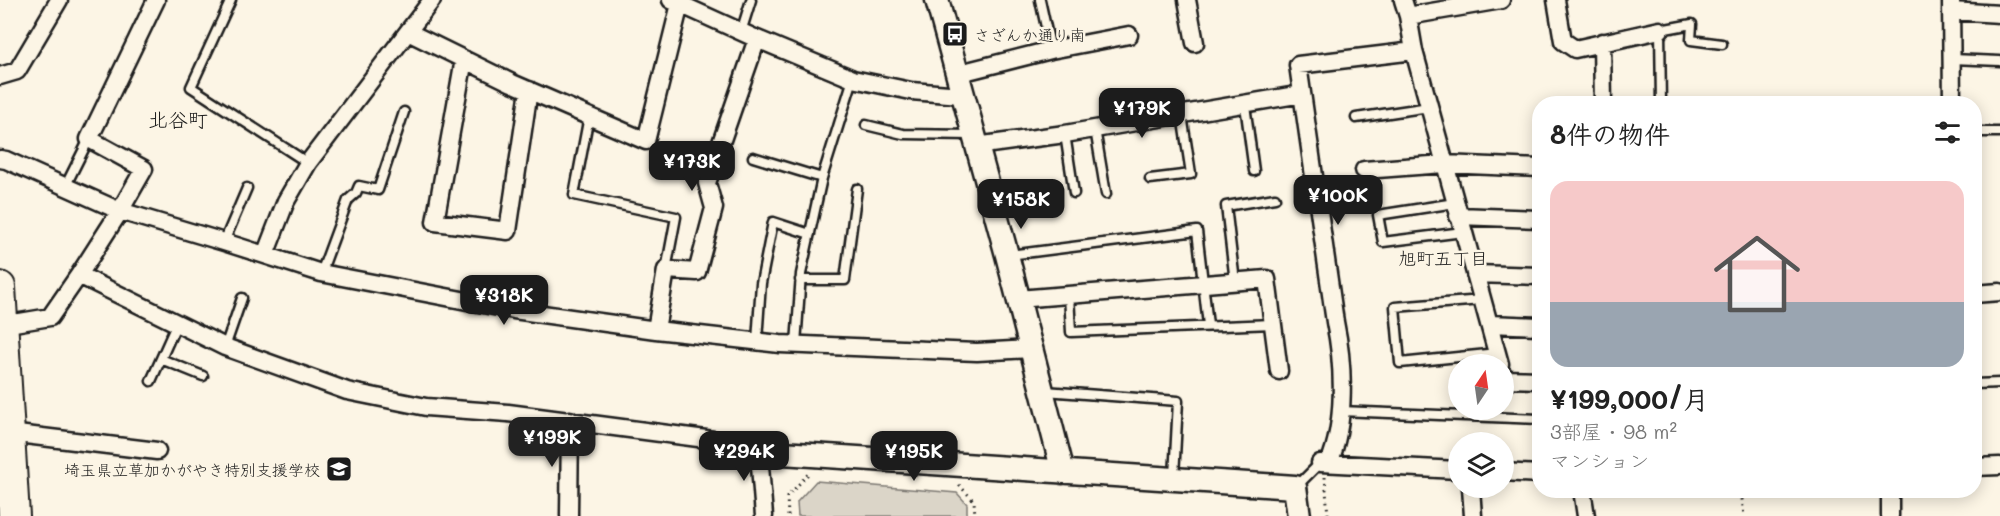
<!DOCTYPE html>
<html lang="ja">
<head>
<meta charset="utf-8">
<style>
  body { margin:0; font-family:Mali,"Klee One",sans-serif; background:#f6f6f6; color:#222; height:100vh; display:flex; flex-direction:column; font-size:22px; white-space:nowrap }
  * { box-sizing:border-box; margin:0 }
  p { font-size:20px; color:#767676 }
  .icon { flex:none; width:33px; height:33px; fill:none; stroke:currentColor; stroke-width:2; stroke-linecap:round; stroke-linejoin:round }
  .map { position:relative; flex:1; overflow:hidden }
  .details { position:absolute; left:1532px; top:96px; width:450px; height:402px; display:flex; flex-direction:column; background:#fff; border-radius:24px; box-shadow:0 3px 15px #0003 }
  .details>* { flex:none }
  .needle { width:39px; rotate:13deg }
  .tools { position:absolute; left:1448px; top:354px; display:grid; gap:12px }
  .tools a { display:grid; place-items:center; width:66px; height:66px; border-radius:50%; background:#fff; box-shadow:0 3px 15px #0003; font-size:30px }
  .price { position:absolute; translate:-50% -51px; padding:0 14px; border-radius:12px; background:#1c1c1c; color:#fff; font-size:20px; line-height:39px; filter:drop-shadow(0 2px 3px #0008) }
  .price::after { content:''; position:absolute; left:50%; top:36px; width:18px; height:14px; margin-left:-9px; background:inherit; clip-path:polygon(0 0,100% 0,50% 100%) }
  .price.active { background:#222; color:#fff }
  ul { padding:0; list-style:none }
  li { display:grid; align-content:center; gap:12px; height:318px; padding:0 18px }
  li+li { border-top:2px solid #e0e0e0 }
  li span { display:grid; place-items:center; height:186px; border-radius:18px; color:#555 }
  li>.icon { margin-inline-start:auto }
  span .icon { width:108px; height:108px; fill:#fffc; stroke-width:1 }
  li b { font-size:26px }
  h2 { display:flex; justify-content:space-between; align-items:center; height:72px; padding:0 18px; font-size:26px }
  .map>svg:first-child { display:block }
</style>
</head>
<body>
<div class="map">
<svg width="2000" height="516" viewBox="0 0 2000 516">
  <rect width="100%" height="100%" fill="#fcf5e5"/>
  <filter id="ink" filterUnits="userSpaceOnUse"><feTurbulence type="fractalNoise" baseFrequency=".0167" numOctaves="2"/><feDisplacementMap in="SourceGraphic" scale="12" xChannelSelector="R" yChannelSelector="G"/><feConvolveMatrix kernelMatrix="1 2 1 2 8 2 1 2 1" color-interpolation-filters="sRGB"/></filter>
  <g filter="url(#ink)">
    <path fill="#dbd5c8" stroke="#7c7872" stroke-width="1.5" d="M816,481L957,493L967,504V516H798L797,502Z"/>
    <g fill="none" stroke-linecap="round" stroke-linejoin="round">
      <defs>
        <path id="lane" d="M231,0L191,87L308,163
          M1040,0L1051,50
          M741,32L751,0
          M1952,59L2000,61
          M1661,104L1660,30L1692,24L1691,40L1722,44
          M1245,105L1254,171
          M589,116L574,195L676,217L666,270
          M1356,118L1429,107
          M866,125L903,134L973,135
          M1095,129L1106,194
          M1974,132H2000
          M1065,134L1074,193
          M753,157L822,178
          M1150,179L1191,174L1182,115
          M65,187L89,139
          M1455,203L1378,215L1383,242L1463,232
          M224,242L247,188
          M1009,255L1197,231L1208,325
          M321,273L348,200L356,193L359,186L378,190L404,112
          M800,280H845L857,189
          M1235,282L1226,206L1275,198
          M1069,295L1071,332L1273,324
          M1482,300L1395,307L1400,363L1497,353
          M757,341L761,283L773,222L810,234
          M796,344L801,274L822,178L853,79
          M225,347L242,298
          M161,359L203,376
          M151,381L177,323
          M1974,384L2000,383
          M1045,391L1178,401L1174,477
          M1340,411L1539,419
          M1296,487L1320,463"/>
        <path id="street" d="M671,0L757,39L853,79L911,91L961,95
          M1187,0L1195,43
          M1403,0L1408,16L1414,51L1500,364
          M1556,0L1563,41L1575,49L1660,30
          M1951,0L1952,104
          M1951,11L2000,14
          M1408,16L1501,0
          M408,32L512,83L646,141L680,4
          M1602,42L1603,104
          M464,59L435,222L508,231L529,90
          M956,74L1051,50L1129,35
          M0,76L17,71L59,0
          M976,146L1065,134L1302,94
          M0,159L6,160L120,211L224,242L321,273L514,310L656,330L780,344L977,352L1031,349
          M1364,170L1444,164L1539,168
          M1458,216L1539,219
          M265,255L286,201L308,163L432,0
          M1475,274L1539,276
          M79,275L120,211L144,169L89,139L156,0
          M1974,294L2000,292
          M1018,299L1267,279L1279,371
          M1489,324L1539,326
          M2,325L50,317L79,275L225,347L347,391L426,407L508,413L744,444L765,455L760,466L764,516
          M656,330L666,270L697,272L714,208L707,183L757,39
          M1503,374L1504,379L1539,380
          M9,433L157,451
          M1320,463L1458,470
          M1329,463C1346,423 1344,365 1335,322L1298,65L1414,51
          M1974,467L2000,466
          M1503,472L1539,474
          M1471,488L1473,516
          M1582,490L1586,516
          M1890,490V516
          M569,516L570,420"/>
        <path id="secondary" d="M937,0L1007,255L1063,472
          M765,455L782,453L1295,487L1299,516"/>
        <path id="highway" d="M0,287L14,516"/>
      </defs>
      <use href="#lane" stroke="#1c1c1c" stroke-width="13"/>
      <use href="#street" stroke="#1c1c1c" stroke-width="21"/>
      <use href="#secondary" stroke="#1c1c1c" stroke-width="27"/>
      <use href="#highway" stroke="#1c1c1c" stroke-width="34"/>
      <path stroke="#1c1c1c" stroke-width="3" stroke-dasharray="1.5 4.5" stroke-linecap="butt" d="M1325,477L1328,516
        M959,485L974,501L975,516
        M1742,499L1744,516
        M788,516L787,497L809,473"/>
      <use href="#lane" stroke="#fcf5e5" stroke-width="8"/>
      <use href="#street" stroke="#fcf5e5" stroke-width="16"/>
      <use href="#secondary" stroke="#fcf5e5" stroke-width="22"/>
      <use href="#highway" stroke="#fcf5e5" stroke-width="30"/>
    </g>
  </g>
  <defs>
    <symbol id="bus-square" viewBox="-11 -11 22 22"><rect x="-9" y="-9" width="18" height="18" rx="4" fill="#1c1c1c" stroke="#fcf5e5"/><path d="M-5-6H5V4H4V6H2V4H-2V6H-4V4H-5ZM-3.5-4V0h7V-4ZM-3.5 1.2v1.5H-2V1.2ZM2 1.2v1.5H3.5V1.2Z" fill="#fff"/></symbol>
    <symbol id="school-square" viewBox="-11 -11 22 22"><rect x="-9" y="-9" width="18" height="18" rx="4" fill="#1c1c1c" stroke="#fcf5e5"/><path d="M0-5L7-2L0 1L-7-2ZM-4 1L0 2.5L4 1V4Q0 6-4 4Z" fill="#fff"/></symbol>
  </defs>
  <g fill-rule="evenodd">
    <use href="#bus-square" x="940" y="19" width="30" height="30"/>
    <use href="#school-square" x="324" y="454" width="30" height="30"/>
  </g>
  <g text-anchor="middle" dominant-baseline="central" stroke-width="5" stroke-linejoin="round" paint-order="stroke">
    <g font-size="16" fill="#1c1c1c" stroke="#fcf5e5" text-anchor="start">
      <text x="974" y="34">さざんか通り南</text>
      <text x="320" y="469" text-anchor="end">埼玉県立草加かがやき特別支援学校</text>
    </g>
    <g font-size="18" fill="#1c1c1c" stroke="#fcf5e5">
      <text x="1443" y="258">旭町五丁目</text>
    </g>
    <g font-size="20" fill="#1c1c1c" stroke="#fcf5e5">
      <text x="178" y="119">北谷町</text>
    </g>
  </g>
</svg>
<div class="tools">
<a><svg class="needle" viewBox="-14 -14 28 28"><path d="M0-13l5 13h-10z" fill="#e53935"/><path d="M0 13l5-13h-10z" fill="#767676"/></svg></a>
<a><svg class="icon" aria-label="layers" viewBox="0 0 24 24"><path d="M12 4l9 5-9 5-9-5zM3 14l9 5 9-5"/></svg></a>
</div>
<b class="price" style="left:1142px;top:139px">¥179K</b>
<b class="price" style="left:692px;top:192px">¥173K</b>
<b class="price" style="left:1338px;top:226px">¥100K</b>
<b class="price" style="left:1021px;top:230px">¥158K</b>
<b class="price" style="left:504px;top:326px">¥318K</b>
<b class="price active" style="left:552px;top:468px">¥199K</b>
<b class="price" style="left:744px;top:482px">¥294K</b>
<b class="price" style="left:914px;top:482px">¥195K</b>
<section class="details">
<h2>8件の物件<svg class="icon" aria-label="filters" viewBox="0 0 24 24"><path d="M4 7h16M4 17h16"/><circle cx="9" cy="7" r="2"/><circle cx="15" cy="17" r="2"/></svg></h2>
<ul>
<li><span style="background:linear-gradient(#f6c9c9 65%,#9aa5b1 0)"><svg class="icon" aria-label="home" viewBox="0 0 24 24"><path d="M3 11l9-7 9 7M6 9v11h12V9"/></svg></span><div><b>¥199,000/月</b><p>3部屋 · 98 m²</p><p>マンション</p></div></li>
</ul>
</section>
</div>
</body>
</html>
